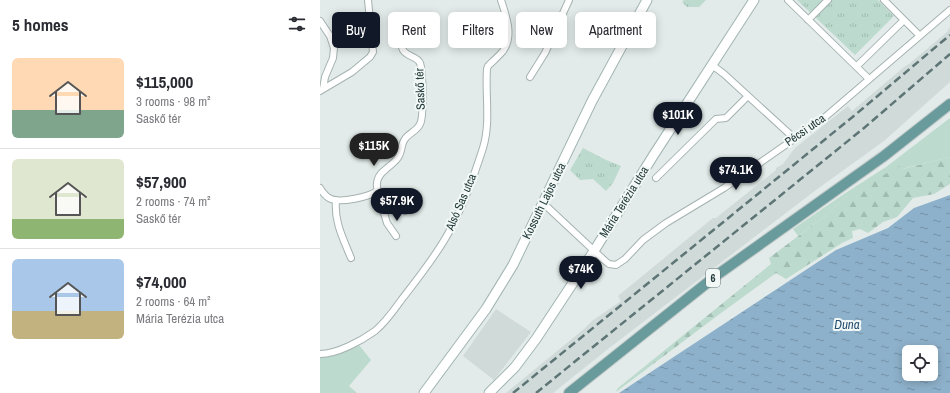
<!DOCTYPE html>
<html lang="en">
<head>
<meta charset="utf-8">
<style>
  body { margin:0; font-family:"Archivo Narrow",sans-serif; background:#f7f7f7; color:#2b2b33; height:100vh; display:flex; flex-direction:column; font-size:15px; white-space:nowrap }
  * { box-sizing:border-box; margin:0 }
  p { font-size:13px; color:#7c7c81 }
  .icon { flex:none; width:22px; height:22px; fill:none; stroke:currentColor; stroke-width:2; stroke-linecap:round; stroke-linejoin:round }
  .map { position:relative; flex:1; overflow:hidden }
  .sheet { display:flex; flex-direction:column; background:#fff; width:320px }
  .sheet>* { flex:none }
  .top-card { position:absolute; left:12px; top:12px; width:380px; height:36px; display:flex; gap:8px }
  .buttons { position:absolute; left:582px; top:345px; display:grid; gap:8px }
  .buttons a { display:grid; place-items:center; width:36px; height:36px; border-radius:6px; background:#fff; box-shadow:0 2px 10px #0003; font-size:20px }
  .price { position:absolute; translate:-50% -34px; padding:0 9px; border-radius:14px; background:#111827; color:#fff; font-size:13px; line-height:26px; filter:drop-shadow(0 1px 2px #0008) }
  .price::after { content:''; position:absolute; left:50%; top:24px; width:12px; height:9px; margin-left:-6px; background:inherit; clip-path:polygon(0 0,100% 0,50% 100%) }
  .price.current { background:#222; color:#fff }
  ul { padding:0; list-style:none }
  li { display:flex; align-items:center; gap:12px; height:100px; padding:0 12px }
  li+li { border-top:1px solid #e1e1e2 }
  li span { display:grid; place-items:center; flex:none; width:112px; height:80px; border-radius:6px; color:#555 }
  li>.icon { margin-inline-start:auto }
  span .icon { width:48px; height:48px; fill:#fffc; stroke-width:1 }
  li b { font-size:17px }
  h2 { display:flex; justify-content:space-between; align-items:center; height:48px; padding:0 12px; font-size:17px }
  .chip { padding:0 14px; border-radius:6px; background:#fff; box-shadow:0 2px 10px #0003; font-size:14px; line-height:36px }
  .chip.current { background:#111827; color:#fff }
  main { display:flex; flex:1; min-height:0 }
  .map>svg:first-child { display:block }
</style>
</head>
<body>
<main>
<section class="sheet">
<h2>5 homes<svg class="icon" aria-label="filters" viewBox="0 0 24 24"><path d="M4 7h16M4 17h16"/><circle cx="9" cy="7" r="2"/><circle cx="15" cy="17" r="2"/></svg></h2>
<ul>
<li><span style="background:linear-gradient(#ffd9b3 65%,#7fa58c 0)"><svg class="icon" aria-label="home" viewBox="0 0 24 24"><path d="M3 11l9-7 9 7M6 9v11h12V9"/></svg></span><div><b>$115,000</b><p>3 rooms · 98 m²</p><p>Saskő tér</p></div></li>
<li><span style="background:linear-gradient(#dfe7d0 75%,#8fb573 0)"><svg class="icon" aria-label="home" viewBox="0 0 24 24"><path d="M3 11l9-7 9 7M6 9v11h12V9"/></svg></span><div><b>$57,900</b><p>2 rooms · 74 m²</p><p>Saskő tér</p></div></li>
<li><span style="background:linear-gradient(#a9c7e8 65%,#c2b280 0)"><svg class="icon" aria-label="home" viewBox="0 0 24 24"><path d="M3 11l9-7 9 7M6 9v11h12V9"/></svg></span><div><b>$74,000</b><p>2 rooms · 64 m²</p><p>Mária Terézia utca</p></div></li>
</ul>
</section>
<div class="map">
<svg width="630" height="393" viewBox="0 0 630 393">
  <defs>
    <pattern id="forest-firs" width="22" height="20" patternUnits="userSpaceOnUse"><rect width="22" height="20" fill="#bcdacd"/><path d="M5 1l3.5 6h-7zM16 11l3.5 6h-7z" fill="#a1bcb1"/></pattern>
    <pattern id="park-tufts" width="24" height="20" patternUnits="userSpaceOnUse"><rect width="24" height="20" fill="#bcdacd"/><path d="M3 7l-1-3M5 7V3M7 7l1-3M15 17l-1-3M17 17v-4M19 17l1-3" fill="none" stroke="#a1bcb1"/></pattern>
    <pattern id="water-ripples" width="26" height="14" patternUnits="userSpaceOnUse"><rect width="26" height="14" fill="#8eb1cb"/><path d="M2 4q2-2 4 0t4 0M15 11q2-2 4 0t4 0" fill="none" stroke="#7491a6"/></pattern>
  </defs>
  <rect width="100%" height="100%" fill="#e2ebe9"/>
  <path fill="#d0dad9" d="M630,27V82L564,141L496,190L288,349L233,393H186L264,329L272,321L301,301L298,296L393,218H396L456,170V168L463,164L475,148L528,106L532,111L584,67L589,64L627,32Z
    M176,309L211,332L174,380L143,356Z"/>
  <path fill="#bcdacd" d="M630,118V157L582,169L526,197L505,216L478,236L473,229L524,194L566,167Z
    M39,345L51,360L29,386L37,393H0V356L17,354Z"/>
  <path fill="url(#forest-firs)" d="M630,157V184L614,194L593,198L577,217L563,222L548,233L540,229L532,231L533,238L522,243L466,279L456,273L401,313L296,392L298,388L451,264L449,258L505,216L526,197L579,166L583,169Z"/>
  <path fill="url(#park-tufts)" d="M364,0H386L379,7H367L362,2Z
    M477,0H558L574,16L535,55Z
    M263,148L286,160L301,166L293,183L286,191L273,179L260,180L250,170Z"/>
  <path fill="url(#water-ripples)" fill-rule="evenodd" d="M630,195V393H299L516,250L568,228L594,208ZM589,352H611V374H589Z"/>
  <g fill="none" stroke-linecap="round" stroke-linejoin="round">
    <defs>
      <path id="street" d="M468,0L549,79
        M564,0L600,36
        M488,20L508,0
        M0,21L10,36L14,48L13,58L5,77L3,89
        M392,65L404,74L474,138
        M537,66L584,20
        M210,77L225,53L249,0
        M0,91L32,72L50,57L53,52L48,0
        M336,178L396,119L406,118L428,96
        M0,188C3,193 6,197 11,199C21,203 49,197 57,191
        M16,200C14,222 23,238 31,258
        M223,203L284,260L289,264L296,265L305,259L323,240L346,223L404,188L504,118L630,10
        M69,208C59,195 49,182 66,169C70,165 76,162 79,156C82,151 81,144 85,139C89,133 97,131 100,124C104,117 103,72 100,63C97,56 87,57 83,50C80,45 81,36 80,29
        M76,236L67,223L64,213L71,206H75L85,211
        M0,354C17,354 41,341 55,331C66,322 74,310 82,299C99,277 116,256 129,232C142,208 155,173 163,148C171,122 165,95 167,69L168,66C173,61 179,56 183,51C194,36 186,16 181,0"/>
      <path id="secondary" d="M104,393L166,309L193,265L272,101L327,0
        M169,393L195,367L216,339L274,251L333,156L434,0"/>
      <path id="primary" d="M249,393L397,275L564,156L630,104"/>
    </defs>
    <use href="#street" stroke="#a5b2b1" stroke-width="8"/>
    <use href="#secondary" stroke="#a1b5b4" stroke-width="11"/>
    <use href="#primary" stroke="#c1c8c8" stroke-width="12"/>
    <use href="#street" stroke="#fff" stroke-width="6"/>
    <use href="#secondary" stroke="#fff" stroke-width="9"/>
    <use href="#primary" stroke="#6a9b9c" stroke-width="10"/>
    <path stroke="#5e7576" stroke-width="2.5" stroke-dasharray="8 4" stroke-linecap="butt" d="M193,393L535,115L630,35
      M216,393L544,128L630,54"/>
  </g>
  <g text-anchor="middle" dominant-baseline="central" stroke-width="4" stroke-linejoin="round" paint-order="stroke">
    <rect fill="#f2f8f6" stroke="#617372" stroke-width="1" x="386" y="269" width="14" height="18" rx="3"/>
    <g font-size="11" font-weight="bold" fill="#233a3a">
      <text x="393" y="278">6</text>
    </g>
    <g font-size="12" fill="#233a3a" stroke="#f2f8f6">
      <text transform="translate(100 89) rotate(-92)">Saskő tér</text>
      <text transform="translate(485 130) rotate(-35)">Pécsi utca</text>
      <text transform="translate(224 201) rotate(-64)">Kossuth Lajos utca</text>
      <text transform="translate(141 202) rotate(-67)">Alsó Sas utca</text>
      <text transform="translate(304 202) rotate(-58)">Mária Terézia utca</text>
    </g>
    <g font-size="13" font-style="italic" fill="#234e71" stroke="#f2f8f6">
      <text x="527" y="324">Duna</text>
    </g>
  </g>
</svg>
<div class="buttons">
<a><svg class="icon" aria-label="locate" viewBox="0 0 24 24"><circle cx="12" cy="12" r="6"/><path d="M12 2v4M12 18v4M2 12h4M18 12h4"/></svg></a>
</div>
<b class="price" style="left:358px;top:136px">$101K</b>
<b class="price current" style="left:54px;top:167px">$115K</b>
<b class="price" style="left:416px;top:191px">$74.1K</b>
<b class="price" style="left:77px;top:222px">$57.9K</b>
<b class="price" style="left:261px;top:290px">$74K</b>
<div class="top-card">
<a class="chip current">Buy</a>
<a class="chip">Rent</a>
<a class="chip">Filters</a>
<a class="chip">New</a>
<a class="chip">Apartment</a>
</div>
</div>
</main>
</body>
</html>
